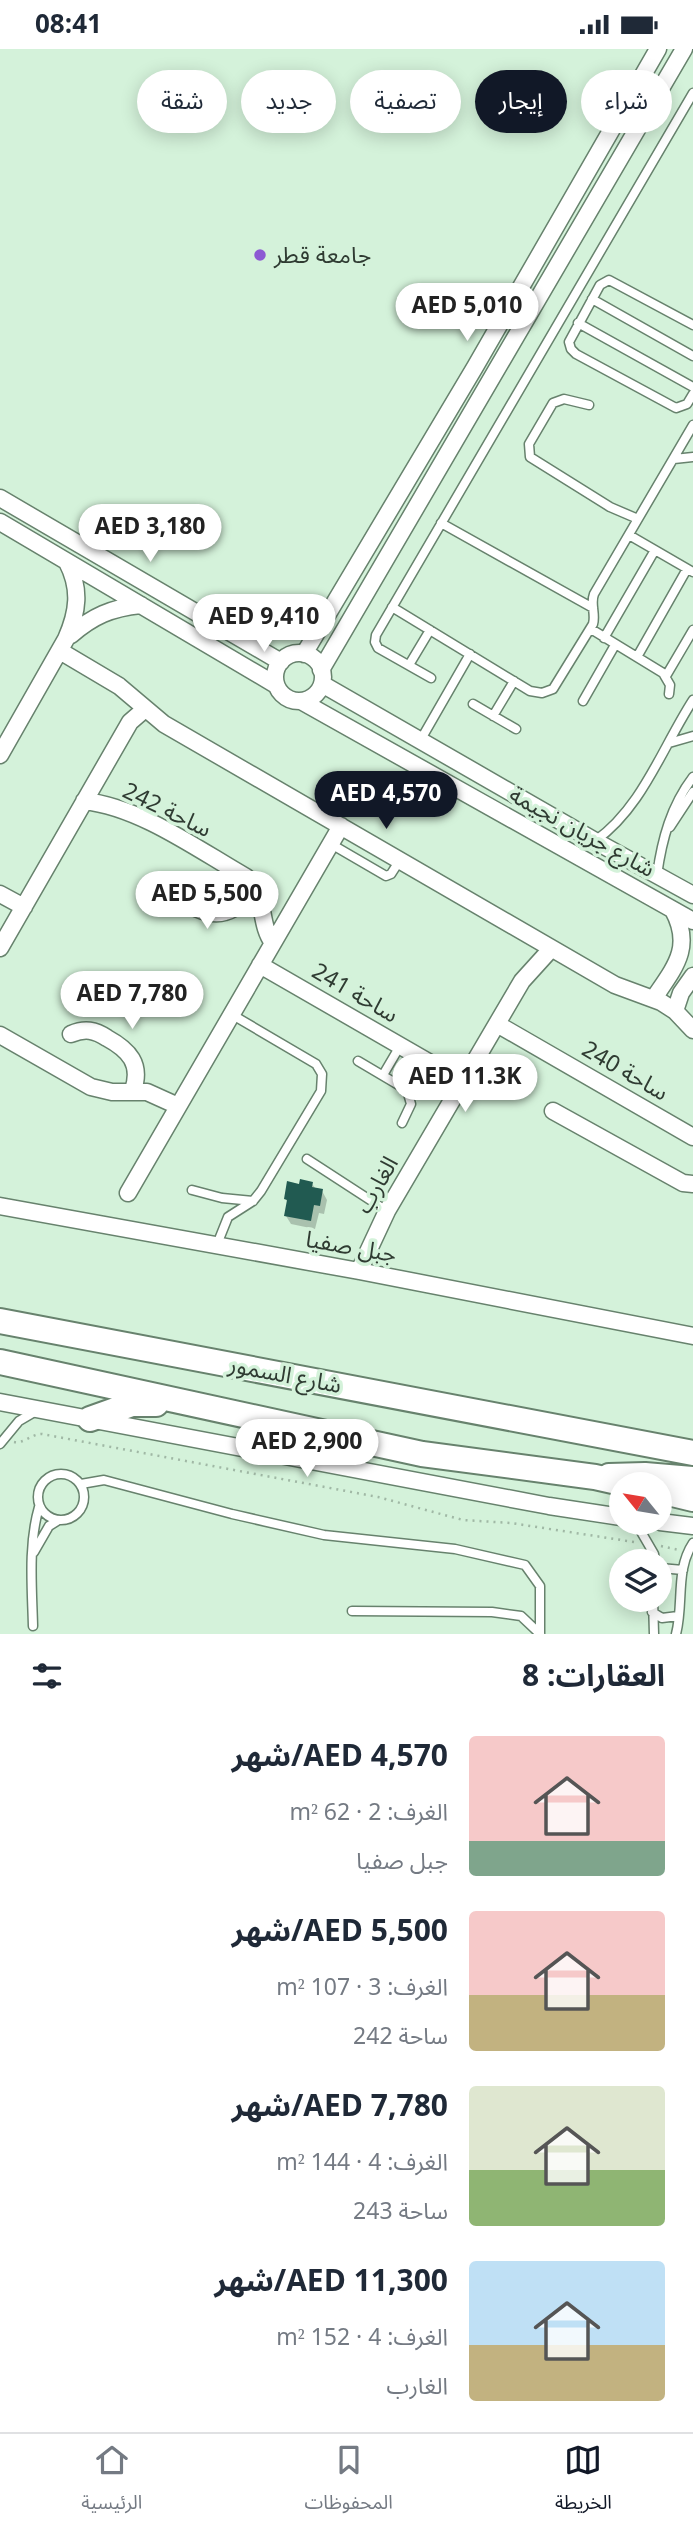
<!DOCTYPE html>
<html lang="ar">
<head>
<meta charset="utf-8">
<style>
  body { margin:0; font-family:Georgia,"Noto Sans Arabic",serif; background:#f2f2f3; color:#1f2937; direction:rtl; height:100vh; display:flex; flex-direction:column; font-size:26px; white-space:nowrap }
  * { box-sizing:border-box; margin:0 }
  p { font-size:23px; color:#747a83 }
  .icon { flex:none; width:38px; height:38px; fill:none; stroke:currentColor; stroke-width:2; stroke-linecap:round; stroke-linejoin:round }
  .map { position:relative; height:1585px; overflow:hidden; direction:ltr }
  .sheet { display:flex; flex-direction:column; background:#fff; flex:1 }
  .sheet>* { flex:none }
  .hud { position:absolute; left:21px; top:21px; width:651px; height:63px; direction:rtl; display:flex; gap:14px }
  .needle { width:46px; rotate:300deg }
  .buttons { position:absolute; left:609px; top:1423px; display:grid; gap:14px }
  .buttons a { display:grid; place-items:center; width:63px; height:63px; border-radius:50%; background:#fff; box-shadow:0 4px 18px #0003; font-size:35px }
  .price { position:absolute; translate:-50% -60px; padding:0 16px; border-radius:24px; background:#fff; color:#222; font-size:23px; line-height:46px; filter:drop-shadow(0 2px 4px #0008) }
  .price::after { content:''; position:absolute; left:50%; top:42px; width:21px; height:16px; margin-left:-10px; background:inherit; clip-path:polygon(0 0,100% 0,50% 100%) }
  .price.selected { background:#111827; color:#fff }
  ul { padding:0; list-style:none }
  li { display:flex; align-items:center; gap:21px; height:175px; padding:0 28px }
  li span { display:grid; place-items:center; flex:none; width:196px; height:140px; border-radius:7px; color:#555 }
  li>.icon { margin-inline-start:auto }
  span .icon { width:84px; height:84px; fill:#fffc; stroke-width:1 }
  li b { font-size:30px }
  h2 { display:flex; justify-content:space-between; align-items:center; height:84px; padding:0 28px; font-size:30px }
  .tag { padding:0 24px; border-radius:32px; background:#fff; box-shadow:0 4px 18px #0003; font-size:24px; line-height:63px }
  .tag.selected { background:#111827; color:#fff }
  .status { display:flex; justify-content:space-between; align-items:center; height:49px; padding:0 35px; background:#fff; direction:ltr }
  .status svg { height:19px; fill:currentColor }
  .dock { display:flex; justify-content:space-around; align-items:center; height:98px; border-top:2px solid #e0e1e3; background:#fff; font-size:19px; color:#747a83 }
  .dock a { display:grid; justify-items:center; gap:4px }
  .dock .selected { color:#111827 }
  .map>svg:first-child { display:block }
</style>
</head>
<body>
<div class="status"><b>08:41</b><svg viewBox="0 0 49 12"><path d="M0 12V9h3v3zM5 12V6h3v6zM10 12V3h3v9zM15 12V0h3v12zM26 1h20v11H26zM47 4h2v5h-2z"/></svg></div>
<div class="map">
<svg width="693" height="1585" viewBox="0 0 693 1585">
  <rect width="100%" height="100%" fill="#d4f2da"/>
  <path fill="#0003" d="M312,1135L316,1140L322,1142L327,1151L324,1165L319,1164L315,1180L291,1175L286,1167L288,1155L286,1150L300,1137Z"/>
  <path fill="#215a51" d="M300,1130L313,1133L312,1138L323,1140L320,1157L314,1156L311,1172L284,1167L287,1151L284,1150L287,1132L299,1135Z"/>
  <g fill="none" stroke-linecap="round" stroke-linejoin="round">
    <defs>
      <path id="lane" d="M592,250L693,307
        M578,274L693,338
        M693,276L609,231L600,236L569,293L571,300L576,305L676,359L687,355L693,345
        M589,356L564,350L553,354L529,395L530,408L610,458L638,470
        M674,410L693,408
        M441,474L593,559
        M629,486L693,523
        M392,558L530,642L542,644L553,640L593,575C596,565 590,555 594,545L693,376
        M591,580L663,624L670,636L669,645
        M604,589L655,501
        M637,608L687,520
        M409,616L430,581
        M666,627L693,581
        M431,629L378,599L375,593L376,586L693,44
        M583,652L615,596
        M473,655L516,680
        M493,667L514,632
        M420,692L470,605
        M669,694L693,687
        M670,778L693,743
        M595,792C642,759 662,699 693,651
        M331,795L386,827L391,825L400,811
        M657,826C662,790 671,757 693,728
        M358,1012L407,1041L411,1055L402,1074
        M383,1026L400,997
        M307,1110L387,1162
        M192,1141L222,1149L253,1152
        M216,1198L228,1168L253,1152L261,1142L321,1042L322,1025L316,1015L231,965
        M0,1395L19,1372L36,1362
        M38 1448a23 23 0 1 1 46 0a23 23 0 1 1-46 0Z
        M81,1435L104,1431L232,1465L324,1486L455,1500L525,1516L540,1537V1585
        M636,1474L654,1505L655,1512
        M34,1503L49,1477L57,1472
        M660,1519L683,1521
        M653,1550L654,1585
        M352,1562L492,1563L521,1567L540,1585
        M652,1563L662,1569L678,1567
        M33,1577C32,1538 28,1496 39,1458
        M676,1585C684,1555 675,1521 693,1494"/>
      <path id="street" d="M0,449L281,613
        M0,473L276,636
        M71,586C93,567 111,559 141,556
        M60,602L119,637L164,675L615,936L661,953L675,962L693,981
        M275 628a24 24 0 1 1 48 0a24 24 0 1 1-48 0Z
        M304,605L475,318L658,0
        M321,621L684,0
        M322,635L595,792L693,846
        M301,652L693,872
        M0,706L66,590C78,563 81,540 67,513
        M84,752C140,758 197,800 246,828C267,846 258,874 273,894
        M156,835C175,846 202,870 225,863C237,860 248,850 259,843
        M0,845L24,858
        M0,899L130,673L145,660
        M260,916L463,1033
        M654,949C675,918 693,898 673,861
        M675,962L681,944L693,927
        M497,975L693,1088
        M71,985C85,979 95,981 107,989C129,1001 142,1015 133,1041
        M0,986L91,1038L112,1043H147L178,1057
        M553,1062L683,1134L693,1135
        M128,1144L341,777
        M0,1157L359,1222L693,1287
        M359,1222L387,1162L522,932L551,900
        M0,1353L549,1457L621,1468
        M660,1473L693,1477"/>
      <path id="primary" d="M0,1272L693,1404
        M0,1313L422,1405L595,1428L626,1435
        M90,1370L132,1355H156
        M609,1427L645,1426L693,1430
        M660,1442L693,1450"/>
    </defs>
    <use href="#lane" stroke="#67826d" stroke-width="11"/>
    <use href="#street" stroke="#67826d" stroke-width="19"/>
    <use href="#primary" stroke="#67826d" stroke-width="28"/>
    <path stroke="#a0b8a5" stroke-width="2.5" stroke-dasharray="2 5" stroke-linecap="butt" d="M14,1393C24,1395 31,1385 42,1385L378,1448L463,1471L511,1474L634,1493
      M661,1497L679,1501"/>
    <use href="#lane" stroke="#fff" stroke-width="8"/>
    <use href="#street" stroke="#fff" stroke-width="16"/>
    <use href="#primary" stroke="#fff" stroke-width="24"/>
  </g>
  <circle fill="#8d5ad3" stroke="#d4f2da" stroke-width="2.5" cx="260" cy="206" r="7"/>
  <g text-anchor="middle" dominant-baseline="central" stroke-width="7" stroke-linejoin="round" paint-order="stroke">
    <g font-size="23" fill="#2f3b32" stroke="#d4f2da" text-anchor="start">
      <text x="274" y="206">جامعة قطر</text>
    </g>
    <g font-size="23" fill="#2f3b32" stroke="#d4f2da">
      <text transform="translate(167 761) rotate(26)">ساحة 242</text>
      <text transform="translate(582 783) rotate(29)">شارع جريان نجيمة</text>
      <text transform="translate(355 944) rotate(30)">ساحة 241</text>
      <text transform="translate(625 1022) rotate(30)">ساحة 240</text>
      <text transform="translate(377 1136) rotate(-60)">الغارب</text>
      <text transform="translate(351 1198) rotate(10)">جبل صفيا</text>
      <text transform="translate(285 1326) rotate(11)">شارع السمور</text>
    </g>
  </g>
</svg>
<div class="buttons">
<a><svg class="needle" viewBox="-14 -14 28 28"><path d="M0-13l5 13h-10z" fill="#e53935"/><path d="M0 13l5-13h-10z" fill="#747a83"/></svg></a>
<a><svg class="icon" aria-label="layers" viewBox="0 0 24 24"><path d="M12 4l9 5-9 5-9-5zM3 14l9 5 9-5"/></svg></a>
</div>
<b class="price" style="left:467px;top:294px">AED 5,010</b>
<b class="price" style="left:150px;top:515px">AED 3,180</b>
<b class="price" style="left:264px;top:605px">AED 9,410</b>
<b class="price selected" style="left:386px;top:782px">AED 4,570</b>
<b class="price" style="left:207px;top:882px">AED 5,500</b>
<b class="price" style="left:132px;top:982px">AED 7,780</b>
<b class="price" style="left:465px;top:1065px">AED 11.3K</b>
<b class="price" style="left:307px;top:1430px">AED 2,900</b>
<div class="hud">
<a class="tag">شراء</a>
<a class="tag selected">إيجار</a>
<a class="tag">تصفية</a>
<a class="tag">جديد</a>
<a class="tag">شقة</a>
</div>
</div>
<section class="sheet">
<h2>العقارات: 8<svg class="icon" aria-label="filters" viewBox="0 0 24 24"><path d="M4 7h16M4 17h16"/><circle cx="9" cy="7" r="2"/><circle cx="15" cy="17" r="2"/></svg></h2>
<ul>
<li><span style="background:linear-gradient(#f6c9c9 75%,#7fa58c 0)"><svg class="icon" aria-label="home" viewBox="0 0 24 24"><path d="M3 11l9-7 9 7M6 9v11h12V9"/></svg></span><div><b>AED 4,570/شهر</b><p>الغرف: 2 · 62 m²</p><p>جبل صفيا</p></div></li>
<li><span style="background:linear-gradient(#f6c9c9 60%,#c2b280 0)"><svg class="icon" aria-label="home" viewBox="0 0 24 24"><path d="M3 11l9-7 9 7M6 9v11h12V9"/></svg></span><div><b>AED 5,500/شهر</b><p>الغرف: 3 · 107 m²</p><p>ساحة 242</p></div></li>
<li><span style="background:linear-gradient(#dfe7d0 60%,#8fb573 0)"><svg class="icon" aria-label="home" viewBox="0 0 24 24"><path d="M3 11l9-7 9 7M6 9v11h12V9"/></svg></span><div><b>AED 7,780/شهر</b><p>الغرف: 4 · 144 m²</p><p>ساحة 243</p></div></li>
<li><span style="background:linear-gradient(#bfe0f5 60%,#c2b280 0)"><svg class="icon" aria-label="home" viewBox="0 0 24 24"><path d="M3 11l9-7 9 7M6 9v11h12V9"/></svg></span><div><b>AED 11,300/شهر</b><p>الغرف: 4 · 152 m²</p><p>الغارب</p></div></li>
</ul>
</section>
<nav class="dock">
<a class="selected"><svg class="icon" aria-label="map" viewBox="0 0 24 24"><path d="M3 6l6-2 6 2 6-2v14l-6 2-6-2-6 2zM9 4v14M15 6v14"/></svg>الخريطة</a>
<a><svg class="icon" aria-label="saved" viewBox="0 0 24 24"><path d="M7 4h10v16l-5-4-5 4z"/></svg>المحفوظات</a>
<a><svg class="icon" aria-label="home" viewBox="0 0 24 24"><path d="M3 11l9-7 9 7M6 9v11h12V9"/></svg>الرئيسية</a>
</nav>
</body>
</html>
